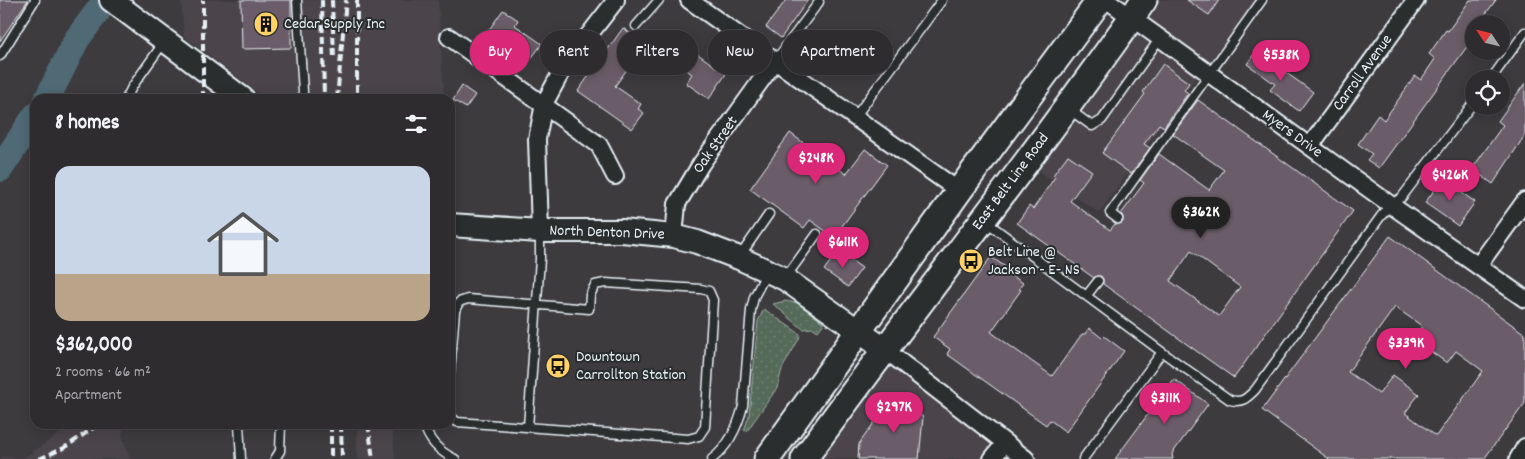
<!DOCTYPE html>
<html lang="en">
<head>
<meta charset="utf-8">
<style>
  body { margin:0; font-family:Dekko,sans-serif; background:#363437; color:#f1f3f6; height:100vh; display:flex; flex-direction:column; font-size:19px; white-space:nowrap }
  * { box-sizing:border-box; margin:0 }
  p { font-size:16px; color:#a7a7aa }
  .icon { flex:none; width:28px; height:28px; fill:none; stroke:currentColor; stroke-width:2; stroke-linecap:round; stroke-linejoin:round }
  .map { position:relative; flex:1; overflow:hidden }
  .drawer { position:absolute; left:30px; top:94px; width:425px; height:335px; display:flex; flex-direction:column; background:#2e2c2f; border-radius:15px; box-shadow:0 2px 12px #0003,0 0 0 1px #49484b }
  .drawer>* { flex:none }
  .top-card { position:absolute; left:470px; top:30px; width:475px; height:45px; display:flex; gap:10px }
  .needle { width:32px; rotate:305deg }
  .tools { position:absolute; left:1465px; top:15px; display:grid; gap:10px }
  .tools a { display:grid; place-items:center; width:45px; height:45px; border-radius:50%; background:#2e2c2f; box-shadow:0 2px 12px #0003,0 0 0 1px #49484b; font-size:25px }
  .price { position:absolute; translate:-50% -42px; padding:0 11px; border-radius:18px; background:#db2777; color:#fff; font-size:16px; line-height:32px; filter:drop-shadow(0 1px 2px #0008) }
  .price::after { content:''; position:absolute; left:50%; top:30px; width:15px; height:11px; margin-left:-8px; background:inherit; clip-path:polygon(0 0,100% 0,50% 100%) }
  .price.current { background:#222; color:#fff }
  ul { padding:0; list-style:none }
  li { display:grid; align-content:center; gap:10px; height:265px; padding:0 25px }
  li+li { border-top:1px solid #49484b }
  li span { display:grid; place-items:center; height:155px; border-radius:15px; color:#555 }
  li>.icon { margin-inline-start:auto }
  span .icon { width:90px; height:90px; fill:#fffc; stroke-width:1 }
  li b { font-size:21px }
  h2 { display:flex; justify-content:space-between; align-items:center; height:60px; padding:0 25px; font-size:21px }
  .tag { padding:0 18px; border-radius:22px; background:#2e2c2f; box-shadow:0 2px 12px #0003,0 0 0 1px #49484b; font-size:18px; line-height:45px }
  .tag.current { background:#db2777; color:#fff }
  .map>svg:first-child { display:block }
</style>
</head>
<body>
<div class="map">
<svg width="1525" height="459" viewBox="0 0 1525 459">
  <defs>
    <pattern id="grass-dots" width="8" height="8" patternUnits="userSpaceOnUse" patternTransform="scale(1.25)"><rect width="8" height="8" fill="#546b58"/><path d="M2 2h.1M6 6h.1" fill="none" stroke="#6d8171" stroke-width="1.8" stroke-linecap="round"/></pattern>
  </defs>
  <rect width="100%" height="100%" fill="#3e3b3f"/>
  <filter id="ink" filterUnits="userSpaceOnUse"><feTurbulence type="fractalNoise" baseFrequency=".02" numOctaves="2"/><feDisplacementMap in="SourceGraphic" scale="10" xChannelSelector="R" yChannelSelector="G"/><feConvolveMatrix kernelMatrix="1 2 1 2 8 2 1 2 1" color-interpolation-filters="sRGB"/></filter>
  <g filter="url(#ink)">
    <path fill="#4c454b" d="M181,0H438L444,99H266L184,36Z
      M1157,0H1268L1218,68L1146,15Z
      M1136,32L1197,76L1099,213L1038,170Z
      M890,362L992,441L988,459H818Z
      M74,424H125L122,436L130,459H0V457L24,458Z
      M357,424H392L395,459H357Z"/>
    <path fill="url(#grass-dots)" stroke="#9eaea8" d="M785,301L797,303L824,323L818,331L813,328L803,329L773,304Z
      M764,309L800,334L799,339L782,369L777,388L747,431L744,430L749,416L758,321Z"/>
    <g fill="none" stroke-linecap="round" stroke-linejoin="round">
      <path stroke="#4f6a74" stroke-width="26" d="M47,99L77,39L106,0
        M0,169L35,116"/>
    </g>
    <path fill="#6b5c67" stroke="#e8f1f8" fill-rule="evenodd" d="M0,0H28L0,41Z
      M241,0H291V48L242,49Z
      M786,0H808L781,38L766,27Z
      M1187,0H1219L1209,15Z
      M1470,0H1496L1484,16L1495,24H1474V37L1379,168L1367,160L1372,154L1358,144L1378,115L1384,120L1415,76L1421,80L1435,59L1429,54L1446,30L1448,31Z
      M503,10L518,20L515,25L542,44L530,60L503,42L501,44L486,34Z
      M623,28L645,44L615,86L641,104L638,109L644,113L632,129L578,91Z
      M672,32L693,48L692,50L726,74L709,99L686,83L692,74L658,51Z
      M1256,51L1313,92L1299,111L1270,90L1275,84L1247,64Z
      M1163,64L1189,83L1184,90L1188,93L1164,127L1159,124L1144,144L1150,148L1131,174L1102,153L1145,94L1143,92Z
      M1525,83V135L1493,184L1472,169L1503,125L1498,121Z
      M462,86L475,95L466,108L453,100Z
      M1198,100L1353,211L1234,378L1103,284V279L1101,276H1096L1094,278L1017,223L1029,206L1033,209L1055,177L1053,175L1068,155L1092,171L1070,201L1110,230L1115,224H1120L1123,222V217L1121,214L1144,183L1140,180L1159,154L1209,190L1224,170L1173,134ZM1191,251L1240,287L1219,316L1170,281Z
      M790,133L846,174L865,149L887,165L834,237L810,220L804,228L750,189Z
      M1442,179L1475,202L1458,226L1425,203Z
      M1390,236L1525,334V403L1484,459H1329L1262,410ZM1395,307L1422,326L1413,339L1447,363L1456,351L1483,371L1436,436L1405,413L1419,394L1393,375L1379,394L1348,372Z
      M838,251L862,268L848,287L824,270Z
      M991,257L1010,270L1008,273L1023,283L1019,289L1021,290L991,332L1052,376L1082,334H1085L1089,328L1102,338L1104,336L1124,351L1066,432L1050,420L1046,425L947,354L950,349L933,337Z
      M1174,379L1208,404L1172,454L1173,459H1115Z
      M894,395L923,417L919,459H858L859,444Z"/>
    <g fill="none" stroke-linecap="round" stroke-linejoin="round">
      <defs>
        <path id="lane" d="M297,0L303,92L302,99
          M636,26L659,0
          M0,56L35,0
          M775,61L819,2
          M1491,79L1525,32
          M126,99L132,87L164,42
          M1070,110L1092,126L1102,120L1160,38
          M855,117L942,0
          M1118,219L1110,213L1262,0
          M985,221L1162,352L1230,400C1242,403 1246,399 1255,390L1381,216L1391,205L1402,197L1474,102
          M740,256L769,214
          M786,277L817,234
          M1087,295L1098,281
          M450,372L455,311L459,302L468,299L589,309L590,295L595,285L605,283L701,289L709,291L713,300L705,427L699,436L688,439L457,422L450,416
          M239,424L241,459
          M424,424C428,440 440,452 455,459
          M528,427L540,259V234
          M275,459L280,451L281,424
          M712,459C729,446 738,426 743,406L751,310L754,297L767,272
          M1083,459L1162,352"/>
        <path id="street" d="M689,0L959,191
          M1107,0L1391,205L1525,299
          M449,37L599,145L615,176
          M1310,146L1416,0
          M540,231L537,139L544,104L564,67L616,0
          M674,236L677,204L701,164L775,61
          M1478,266L1525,201
          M884,349L1026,459
          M992,459L1005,443
          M1518,459L1525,447"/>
        <path id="secondary" d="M111,0L243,99
          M450,225L540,231H622L674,236L697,242L739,258L785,279L884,349"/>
        <path id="primary" d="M767,459L959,191L1100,0
          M804,459C916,305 1035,156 1144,0"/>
      </defs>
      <use href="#lane" stroke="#e8f1f8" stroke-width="11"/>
      <use href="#street" stroke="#e8f1f8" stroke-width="20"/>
      <use href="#secondary" stroke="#e8f1f8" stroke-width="26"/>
      <use href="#primary" stroke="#e8f1f8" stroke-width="29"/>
      <use href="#lane" stroke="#2a2d2e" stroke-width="8"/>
      <use href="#street" stroke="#2a2d2e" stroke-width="16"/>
      <use href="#secondary" stroke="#2a2d2e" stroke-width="22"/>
      <use href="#primary" stroke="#2a2d2e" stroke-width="25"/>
      <path stroke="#e8f1f8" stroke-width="4" stroke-dasharray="8 4" stroke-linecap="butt" d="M322,0L324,99
        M332,0L334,59
        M357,0V99
        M203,99V0
        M337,99L346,0
        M331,424V459
        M341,424L342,459
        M368,424L373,459
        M39,459L64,448L99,424"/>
    </g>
  </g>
  <defs>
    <symbol id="building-disc" viewBox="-11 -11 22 22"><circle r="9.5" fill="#ffd166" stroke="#2a2d2e"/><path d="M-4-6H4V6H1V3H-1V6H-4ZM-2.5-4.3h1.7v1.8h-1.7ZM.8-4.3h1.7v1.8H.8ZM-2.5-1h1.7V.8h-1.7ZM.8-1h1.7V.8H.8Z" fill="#111"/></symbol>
    <symbol id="bus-disc" viewBox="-11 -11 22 22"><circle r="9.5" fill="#ffd166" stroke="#2a2d2e"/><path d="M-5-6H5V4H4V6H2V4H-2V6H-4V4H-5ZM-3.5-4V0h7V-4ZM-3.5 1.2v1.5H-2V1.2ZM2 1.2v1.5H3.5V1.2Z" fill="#111"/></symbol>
  </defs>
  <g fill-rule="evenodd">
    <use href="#building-disc" x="252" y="10" width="28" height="28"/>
    <use href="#bus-disc" x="957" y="247" width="28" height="28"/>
    <use href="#bus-disc" x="544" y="352" width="28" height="28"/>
  </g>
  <g text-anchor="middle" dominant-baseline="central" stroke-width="4" stroke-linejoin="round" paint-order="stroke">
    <g font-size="16" fill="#e8f1f8" stroke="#2a2d2e" text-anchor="start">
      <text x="284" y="24">Cedar Supply Inc</text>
      <text x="988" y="252">Belt Line @<tspan x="988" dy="18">Jackson - E- NS</tspan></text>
      <text x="576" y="357">Downtown<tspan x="576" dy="18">Carrollton Station</tspan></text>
    </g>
    <g font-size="16" fill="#e8f1f8" stroke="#2a2d2e">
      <text transform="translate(1363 73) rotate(-54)">Carroll Avenue</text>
      <text transform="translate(1292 134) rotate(36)">Myers Drive</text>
      <text transform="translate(716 145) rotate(-55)">Oak Street</text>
      <text transform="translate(1011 182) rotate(-53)">East Belt Line Road</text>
      <text transform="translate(607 233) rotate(2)">North Denton Drive</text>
    </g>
  </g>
</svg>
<div class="tools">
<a><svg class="needle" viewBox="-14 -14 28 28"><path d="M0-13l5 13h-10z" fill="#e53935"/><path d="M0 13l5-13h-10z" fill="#a7a7aa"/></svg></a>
<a><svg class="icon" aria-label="locate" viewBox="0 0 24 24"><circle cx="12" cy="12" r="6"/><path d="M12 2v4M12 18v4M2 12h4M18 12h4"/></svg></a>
</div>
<b class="price" style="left:1281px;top:82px">$538K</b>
<b class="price" style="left:816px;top:185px">$248K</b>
<b class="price" style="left:1450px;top:202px">$426K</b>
<b class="price current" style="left:1201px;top:239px">$362K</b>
<b class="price" style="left:843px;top:269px">$611K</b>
<b class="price" style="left:1406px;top:370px">$339K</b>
<b class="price" style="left:1165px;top:425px">$311K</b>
<b class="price" style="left:894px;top:434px">$297K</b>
<div class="top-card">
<a class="tag current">Buy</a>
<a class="tag">Rent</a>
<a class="tag">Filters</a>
<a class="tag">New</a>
<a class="tag">Apartment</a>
</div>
<section class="drawer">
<h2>8 homes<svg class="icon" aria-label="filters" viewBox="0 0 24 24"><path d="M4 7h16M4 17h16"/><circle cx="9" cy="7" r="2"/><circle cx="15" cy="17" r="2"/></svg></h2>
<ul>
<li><span style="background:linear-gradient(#c9d6e8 70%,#b9a48a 0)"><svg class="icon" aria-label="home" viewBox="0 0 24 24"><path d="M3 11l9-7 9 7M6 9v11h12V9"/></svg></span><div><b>$362,000</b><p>2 rooms · 66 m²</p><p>Apartment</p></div></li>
</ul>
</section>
</div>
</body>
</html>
